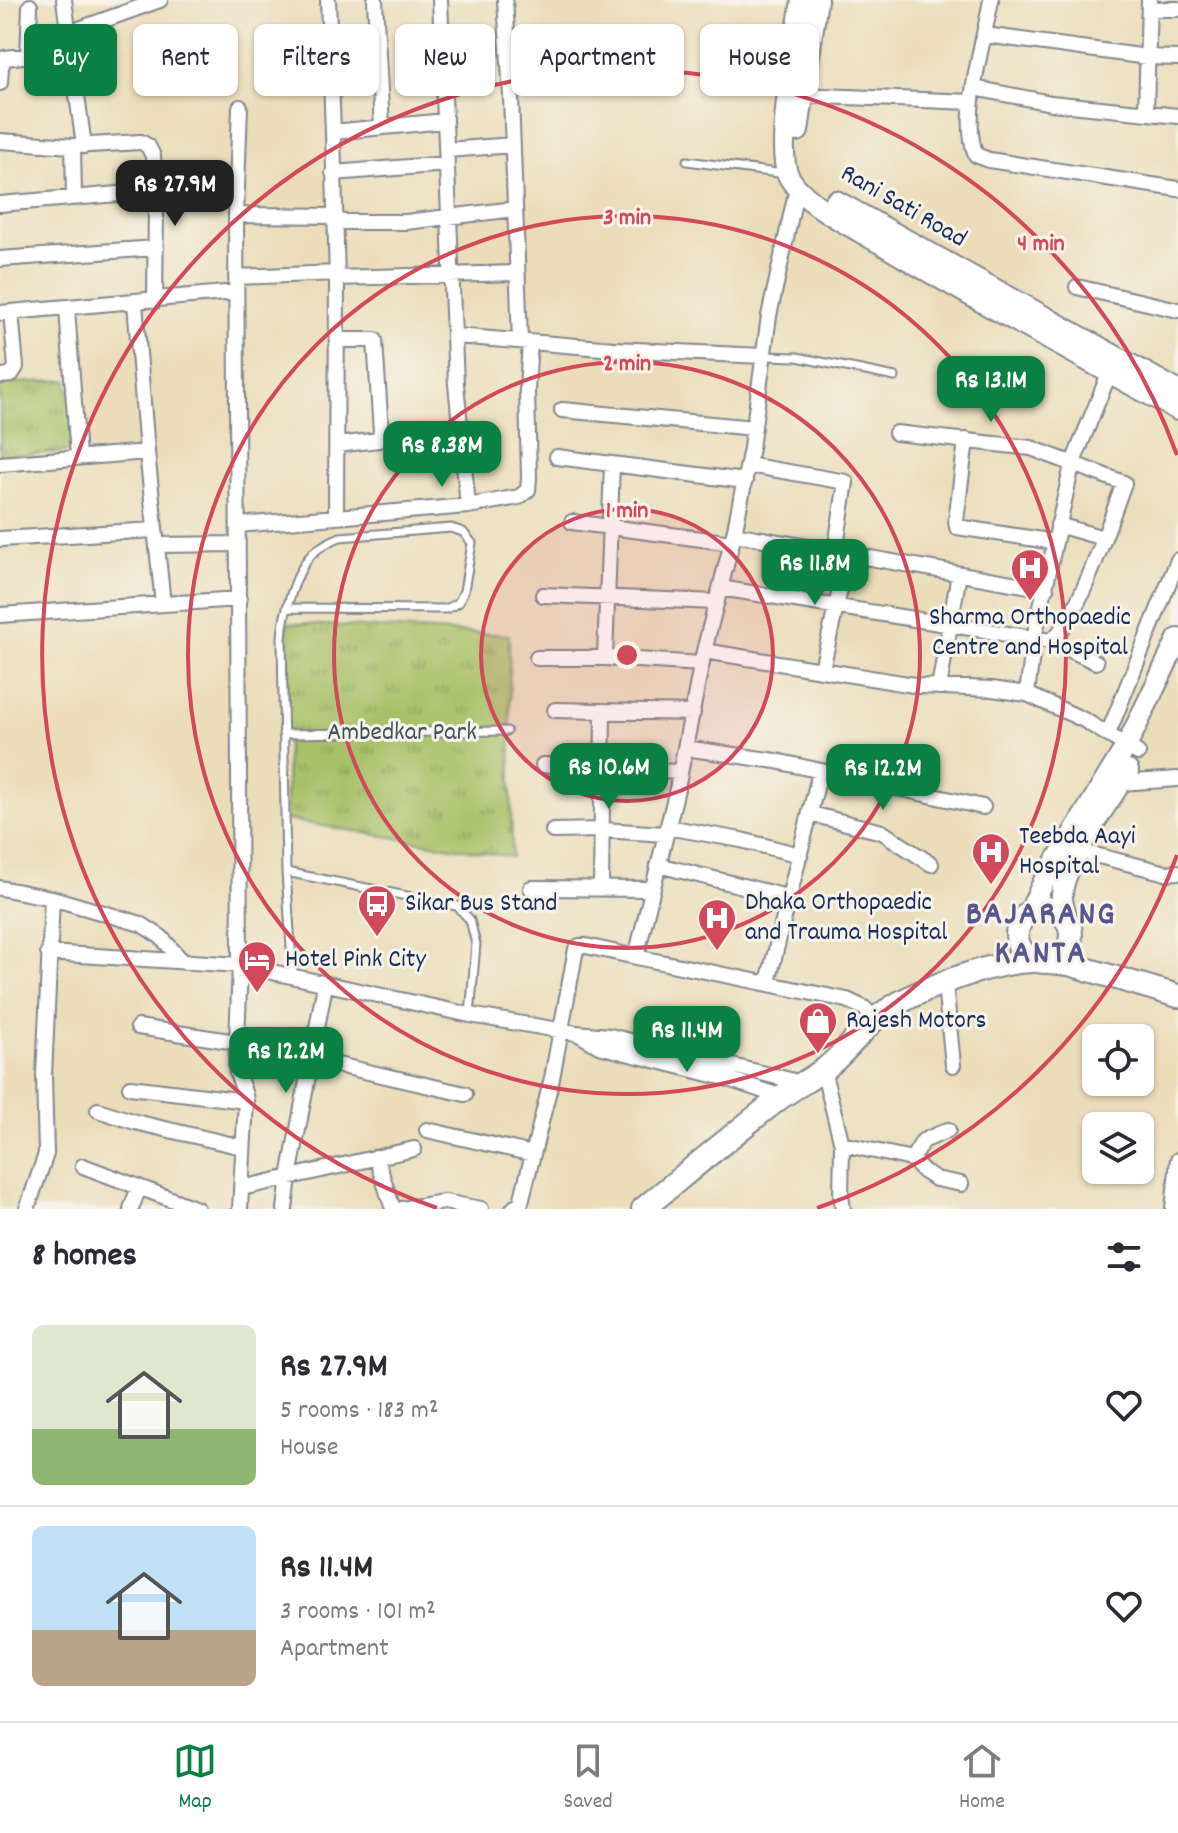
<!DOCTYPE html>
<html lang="en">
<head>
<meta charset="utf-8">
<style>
  body { margin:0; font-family:Dekko,sans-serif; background:#f7f7f7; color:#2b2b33; height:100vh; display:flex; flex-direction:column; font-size:30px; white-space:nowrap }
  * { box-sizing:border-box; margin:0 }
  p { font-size:26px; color:#7c7c81 }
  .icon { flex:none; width:44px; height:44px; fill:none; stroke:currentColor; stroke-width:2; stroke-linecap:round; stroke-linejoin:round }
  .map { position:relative; height:1209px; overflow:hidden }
  .panel { display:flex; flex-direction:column; background:#fff; flex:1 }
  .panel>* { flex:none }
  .guide { position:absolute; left:24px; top:24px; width:1130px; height:72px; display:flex; gap:16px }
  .fabs { position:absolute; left:1082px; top:1024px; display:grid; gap:16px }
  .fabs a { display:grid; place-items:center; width:72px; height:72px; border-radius:12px; background:#fff; box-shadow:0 2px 6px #0004; font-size:40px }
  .price { position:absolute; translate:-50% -68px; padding:0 18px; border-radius:16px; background:#0b8043; color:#fff; font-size:26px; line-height:52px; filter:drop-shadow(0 2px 4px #0008) }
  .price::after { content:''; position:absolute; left:50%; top:48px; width:24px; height:18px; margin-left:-12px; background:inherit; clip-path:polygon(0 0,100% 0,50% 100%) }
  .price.on { background:#222; color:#fff }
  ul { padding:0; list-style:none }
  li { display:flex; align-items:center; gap:24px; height:200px; padding:0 32px }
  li+li { border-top:2px solid #e1e1e2 }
  li span { display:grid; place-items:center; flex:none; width:224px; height:160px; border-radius:12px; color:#555 }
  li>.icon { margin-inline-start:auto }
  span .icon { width:96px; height:96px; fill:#fffc; stroke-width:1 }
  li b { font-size:34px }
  h2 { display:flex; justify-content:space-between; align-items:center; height:96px; padding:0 32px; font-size:34px }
  .chip { padding:0 28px; border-radius:12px; background:#fff; box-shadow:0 2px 6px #0004; font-size:28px; line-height:72px }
  .chip.on { background:#0b8043; color:#fff }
  .tab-bar { display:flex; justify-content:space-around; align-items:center; height:112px; border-top:2px solid #e1e1e2; background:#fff; font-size:22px; color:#7c7c81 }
  .tab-bar a { display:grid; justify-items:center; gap:4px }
  .tab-bar .on { color:#0b8043 }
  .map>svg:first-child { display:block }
</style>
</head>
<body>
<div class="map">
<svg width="1178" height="1209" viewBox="0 0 1178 1209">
  <defs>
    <pattern id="park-tufts" width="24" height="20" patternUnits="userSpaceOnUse" patternTransform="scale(2)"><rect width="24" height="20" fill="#a7c167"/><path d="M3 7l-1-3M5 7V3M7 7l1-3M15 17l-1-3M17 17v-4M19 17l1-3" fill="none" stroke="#879d58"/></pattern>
  </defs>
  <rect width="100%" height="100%" fill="#f7f3e8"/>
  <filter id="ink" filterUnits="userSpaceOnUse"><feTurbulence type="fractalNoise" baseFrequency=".0125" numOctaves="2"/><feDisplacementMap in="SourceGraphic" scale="16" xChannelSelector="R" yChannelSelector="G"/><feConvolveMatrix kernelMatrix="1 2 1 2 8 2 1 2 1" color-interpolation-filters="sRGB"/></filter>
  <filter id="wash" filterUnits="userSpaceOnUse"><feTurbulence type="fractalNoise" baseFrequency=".006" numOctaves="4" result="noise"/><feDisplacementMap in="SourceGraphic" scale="32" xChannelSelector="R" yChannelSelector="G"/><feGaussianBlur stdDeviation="1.8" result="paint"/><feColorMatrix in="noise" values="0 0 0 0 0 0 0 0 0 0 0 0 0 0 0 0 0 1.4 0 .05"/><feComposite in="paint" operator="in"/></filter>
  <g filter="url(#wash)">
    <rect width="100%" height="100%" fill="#ebddba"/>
    <path fill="url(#park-tufts)" stroke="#617862" stroke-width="2" d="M67,380L78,451L0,456V384Z
      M288,623L509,635L512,857L286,820Z"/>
  </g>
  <g filter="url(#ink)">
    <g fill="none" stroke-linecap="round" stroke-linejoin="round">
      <defs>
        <path id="lane" d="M687,161L785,174
          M764,356L797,357L895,377
          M287,608L446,609L458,603L464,591L472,543L463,532L451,528L340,537C330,541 321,546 313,553C296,569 283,615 282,638L286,872L293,977
          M283,734L507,731
          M286,872L457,906L470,920L476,944L470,1015"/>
        <path id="street" d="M64,0L84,146
          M328,0L333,132
          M375,0L382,127
          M440,0L456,384L468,506
          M505,0L511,96L520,341
          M991,0C984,41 960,118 976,155L989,160L1178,189
          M1149,9H1178
          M68,33L160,0
          M985,35L1147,57L1178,58
          M28,55L30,6
          M0,83L1,67L5,58L69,51
          M974,88L1051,103L1178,116
          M797,95L972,102
          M240,107L236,215L240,965L470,1015L576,1033L610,1036L802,1083
          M1146,113L1149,0
          M0,141L73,146L141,142L148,146L153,156L156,206L155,301
          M73,146L74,197
          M447,150L513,145
          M333,173L447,164
          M0,204L154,191
          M236,215L334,216
          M334,222H406L515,209
          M0,259L156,248
          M236,277L337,273
          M337,278L517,273
          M1077,287L1178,310
          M135,303L147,452L163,604
          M67,309L78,456
          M0,313L236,292
          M456,336L614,349L762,356
          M0,376L11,375L16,367L11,312
          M562,410L754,428
          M896,433L1031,448L1124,483C1110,520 1079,619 1051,641
          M966,440L956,521L957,527L1055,542
          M337,445L379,440L381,432L375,340H337
          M557,457L745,481
          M0,464L147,452
          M748,465L846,482L835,552
          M336,516L337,281L333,132L445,121
          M572,522L732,543
          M238,525L468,506L519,497L528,490L529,478L527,389L530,342
          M1058,525L1103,538
          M734,534L1046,589
          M0,539L155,530
          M157,545L238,544
          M720,588L1051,641L1096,662
          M543,595L717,602
          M0,615L239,599
          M704,651L920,686L992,689L1027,694L1084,720L1138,753
          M537,658H605L702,664
          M605,658L612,464
          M822,669L848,554
          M939,687L959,574
          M1027,694L1034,638L1072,465L1113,364
          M555,710L693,713
          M1108,734L1178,560
          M685,748L776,761L983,807
          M543,765L679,772
          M1120,783L1178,779
          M811,814L882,832L931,864
          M667,827L741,840L800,855
          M553,831L603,830L665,834
          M1079,851L1166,873L1178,872
          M658,865L791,898
          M0,888L52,898L141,924L161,937L183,962
          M531,888L652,889
          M601,889L603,711
          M48,953L240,965L236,1067C237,1079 245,1088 246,1101L240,1209
          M636,957L847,1000L864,1008L875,1019
          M768,982L820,772
          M945,984L953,1065
          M138,1027L236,1042L465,1094
          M577,1033L599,1046L725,1078L782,1097
          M823,1070L842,1144L841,1195L843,1209
          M130,1087L246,1101
          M98,1110L135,1122L242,1147
          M427,1130L533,1154
          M842,1144L912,1159L923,1171L936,1179L961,1184
          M376,1157L393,1209
          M912,1159L923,1141L948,1130
          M83,1166L197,1209
          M242,1188L414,1149
          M27,1209L46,1154L44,1076L52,898
          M131,1209L139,1187
          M285,1209L289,1177L325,985
          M402,1209L444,1202L481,1209
          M513,1209L521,1202L552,1078L576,949L579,946H586L636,957L677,789L704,651L734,534L751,448L769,316L797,188
          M1173,1209L1178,1160"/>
        <path id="secondary" d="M802,0C797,35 775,147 788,175C802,203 853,227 880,243C978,302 1078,355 1178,410
          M798,131L817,0
          M836,201L1178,391
          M1029,913L1044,881L1127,745L1178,639
          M1069,925C1066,915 1061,905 1062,894C1064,862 1110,800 1128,771"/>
        <path id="primary" d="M1017 935a27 27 0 1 1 54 0a27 27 0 1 1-54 0Z
          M1049,962L1069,964L1178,996
          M643,1209C688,1172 733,1134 780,1098C795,1087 811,1079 826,1068C844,1054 857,1036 873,1021C905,992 995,960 1037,961"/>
      </defs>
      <use href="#lane" stroke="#83868c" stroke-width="11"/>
      <use href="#street" stroke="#83868c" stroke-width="18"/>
      <use href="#secondary" stroke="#83868c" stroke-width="24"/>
      <use href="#primary" stroke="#83868c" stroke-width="26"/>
      <use href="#lane" stroke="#fff" stroke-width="7"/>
      <use href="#street" stroke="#fff" stroke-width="14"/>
      <use href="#secondary" stroke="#fff" stroke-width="20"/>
      <use href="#primary" stroke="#fff" stroke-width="22"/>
    </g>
  </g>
  <circle cx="627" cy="655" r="146" fill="#d1495b" fill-opacity=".12"/>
  <g fill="none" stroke="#d1495b" stroke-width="4">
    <circle cx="627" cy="655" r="146"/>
    <circle cx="627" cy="655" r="293"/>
    <circle cx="627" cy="655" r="439"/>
    <path d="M1177 855A585 585 0 0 1 817 1208M437 1208A585 585 0 1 1 1177 455"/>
  </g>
  <defs>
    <symbol id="hospital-pin" viewBox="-11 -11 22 30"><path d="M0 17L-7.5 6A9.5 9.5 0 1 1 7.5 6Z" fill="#d1495b" stroke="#f7f3e8"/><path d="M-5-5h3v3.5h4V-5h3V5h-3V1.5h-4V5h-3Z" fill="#fff"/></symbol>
    <symbol id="bus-pin" viewBox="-11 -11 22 30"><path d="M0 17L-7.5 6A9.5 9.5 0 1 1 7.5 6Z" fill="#d1495b" stroke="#f7f3e8"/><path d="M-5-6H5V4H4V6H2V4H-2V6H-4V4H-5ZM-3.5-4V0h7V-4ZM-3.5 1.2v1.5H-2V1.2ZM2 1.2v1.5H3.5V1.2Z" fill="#fff"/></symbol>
    <symbol id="hotel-pin" viewBox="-11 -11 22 30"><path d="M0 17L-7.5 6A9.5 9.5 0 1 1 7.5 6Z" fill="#d1495b" stroke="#f7f3e8"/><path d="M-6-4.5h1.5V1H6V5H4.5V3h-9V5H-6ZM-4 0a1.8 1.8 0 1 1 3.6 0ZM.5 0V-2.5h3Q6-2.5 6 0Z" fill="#fff"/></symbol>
    <symbol id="shop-pin" viewBox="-11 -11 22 30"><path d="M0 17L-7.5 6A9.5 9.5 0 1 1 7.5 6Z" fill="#d1495b" stroke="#f7f3e8"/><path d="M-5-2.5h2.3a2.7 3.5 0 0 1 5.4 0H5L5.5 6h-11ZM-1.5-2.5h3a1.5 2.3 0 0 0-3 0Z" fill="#fff"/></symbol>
  </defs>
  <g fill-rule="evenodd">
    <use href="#hospital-pin" x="1008" y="546" width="44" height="60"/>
    <use href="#hospital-pin" x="969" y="830" width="44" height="60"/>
    <use href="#bus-pin" x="355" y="882" width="44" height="60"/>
    <use href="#hospital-pin" x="695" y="896" width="44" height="60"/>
    <use href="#hotel-pin" x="235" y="938" width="44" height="60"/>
    <use href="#shop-pin" x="796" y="999" width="44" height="60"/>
  </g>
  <g text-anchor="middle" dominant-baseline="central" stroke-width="6" stroke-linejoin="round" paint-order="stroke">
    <g font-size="26" fill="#1b2f5e" stroke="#f7f3e8">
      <text transform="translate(903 207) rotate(30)">Rani Sati Road</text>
    </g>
    <g font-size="26" fill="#1b2f5e" stroke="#f7f3e8" text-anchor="start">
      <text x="1030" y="618" text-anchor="middle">Sharma Orthopaedic<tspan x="1030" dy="30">Centre and Hospital</tspan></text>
      <text x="1019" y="837">Teebda Aayi<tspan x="1019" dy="30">Hospital</tspan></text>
      <text x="745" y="903">Dhaka Orthopaedic<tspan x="745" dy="30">and Trauma Hospital</tspan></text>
      <text x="405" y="904">Sikar Bus Stand</text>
      <text x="285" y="960">Hotel Pink City</text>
      <text x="846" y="1021">Rajesh Motors</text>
    </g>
    <g font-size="26" fill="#3e5460" stroke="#f7f3e8">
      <text x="402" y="733">Ambedkar Park</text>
    </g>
    <g font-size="34" font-weight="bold" letter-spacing="2" fill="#57578e" stroke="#f7f3e8">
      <text x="1041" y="916">BAJARANG<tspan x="1041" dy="39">KANTA</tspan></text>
    </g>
  </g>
  <circle cx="627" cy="655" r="12" fill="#d1495b" stroke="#f7f3e8" stroke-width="4"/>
  <g font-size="24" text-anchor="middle" font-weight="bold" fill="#d1495b" stroke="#f7f3e8" stroke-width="6" stroke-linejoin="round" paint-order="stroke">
    <text x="627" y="224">3 min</text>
    <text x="1041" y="250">4 min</text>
    <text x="627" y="370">2 min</text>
    <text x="627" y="517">1 min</text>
  </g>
</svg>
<div class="fabs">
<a><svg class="icon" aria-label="locate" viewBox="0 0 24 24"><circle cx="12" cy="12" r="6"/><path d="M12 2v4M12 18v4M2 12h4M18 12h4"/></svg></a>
<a><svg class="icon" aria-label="layers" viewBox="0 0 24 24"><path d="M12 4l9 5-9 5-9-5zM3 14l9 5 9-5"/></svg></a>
</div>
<b class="price on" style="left:175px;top:228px">Rs 27.9M</b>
<b class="price" style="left:991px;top:424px">Rs 13.1M</b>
<b class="price" style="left:442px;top:489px">Rs 8.38M</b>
<b class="price" style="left:815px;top:607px">Rs 11.8M</b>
<b class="price" style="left:609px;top:811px">Rs 10.6M</b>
<b class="price" style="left:883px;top:812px">Rs 12.2M</b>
<b class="price" style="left:687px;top:1074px">Rs 11.4M</b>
<b class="price" style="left:286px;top:1095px">Rs 12.2M</b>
<div class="guide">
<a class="chip on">Buy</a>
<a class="chip">Rent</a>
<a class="chip">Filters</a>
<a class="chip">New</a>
<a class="chip">Apartment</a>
<a class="chip">House</a>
</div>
</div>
<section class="panel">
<h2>8 homes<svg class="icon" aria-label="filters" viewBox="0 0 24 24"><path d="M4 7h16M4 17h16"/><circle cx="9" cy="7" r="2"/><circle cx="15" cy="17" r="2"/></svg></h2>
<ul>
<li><span style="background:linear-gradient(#dfe7d0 65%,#8fb573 0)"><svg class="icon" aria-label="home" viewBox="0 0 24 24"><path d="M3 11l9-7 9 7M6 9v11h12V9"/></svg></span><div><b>Rs 27.9M</b><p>5 rooms · 183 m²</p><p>House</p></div><svg class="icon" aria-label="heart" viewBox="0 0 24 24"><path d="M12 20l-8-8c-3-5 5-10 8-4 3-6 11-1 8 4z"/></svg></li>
<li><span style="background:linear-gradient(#bfe0f5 65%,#b9a48a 0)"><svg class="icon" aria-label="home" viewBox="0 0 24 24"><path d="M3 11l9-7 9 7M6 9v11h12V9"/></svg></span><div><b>Rs 11.4M</b><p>3 rooms · 101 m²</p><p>Apartment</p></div><svg class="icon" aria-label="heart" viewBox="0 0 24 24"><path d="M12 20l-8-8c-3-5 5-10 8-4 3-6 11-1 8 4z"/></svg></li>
</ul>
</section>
<nav class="tab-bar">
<a class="on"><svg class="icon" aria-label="map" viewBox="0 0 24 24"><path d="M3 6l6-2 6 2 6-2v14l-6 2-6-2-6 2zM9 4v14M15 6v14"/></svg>Map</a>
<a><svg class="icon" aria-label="saved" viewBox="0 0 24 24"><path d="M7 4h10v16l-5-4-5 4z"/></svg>Saved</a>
<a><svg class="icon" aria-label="home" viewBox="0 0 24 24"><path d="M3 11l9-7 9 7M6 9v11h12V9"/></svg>Home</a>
</nav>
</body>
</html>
